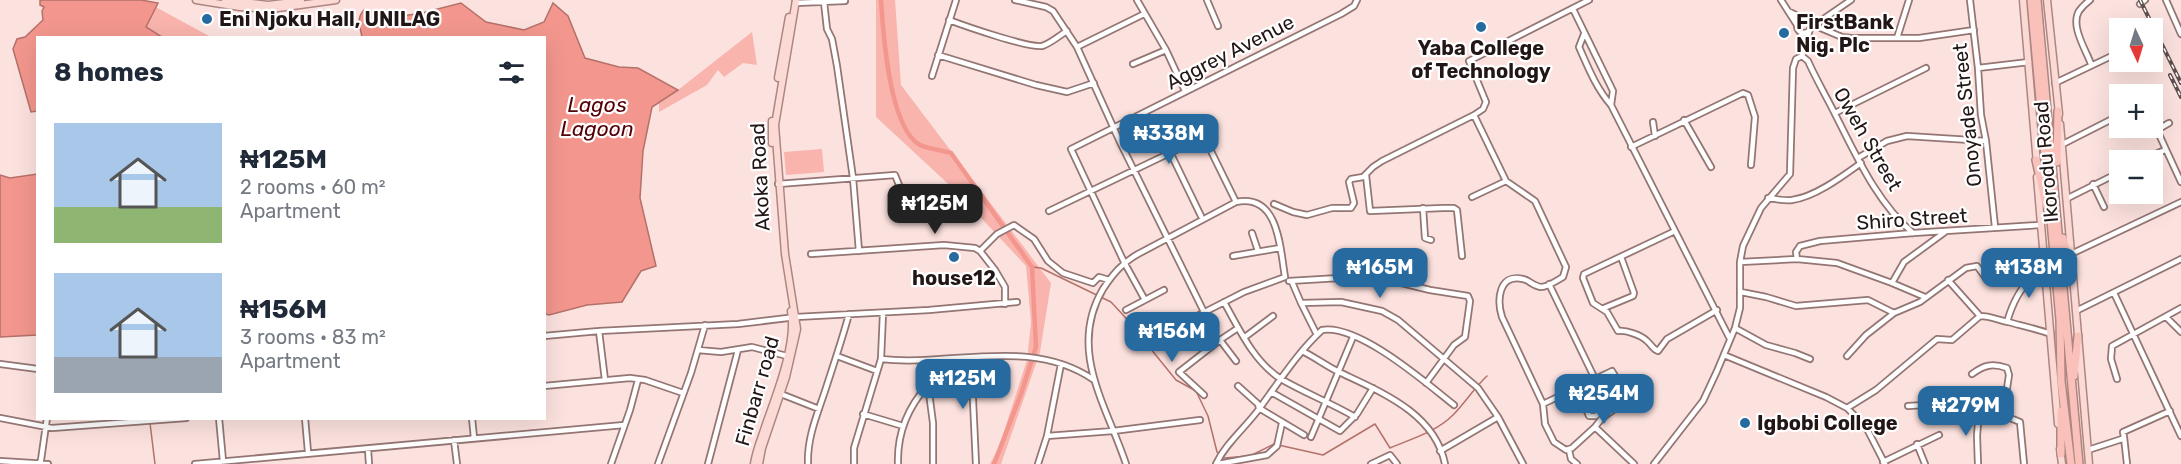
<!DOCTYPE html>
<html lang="en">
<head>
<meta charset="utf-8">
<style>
  body { margin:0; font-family:Rubik,sans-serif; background:#f2f2f3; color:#1f2937; height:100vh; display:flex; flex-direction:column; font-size:22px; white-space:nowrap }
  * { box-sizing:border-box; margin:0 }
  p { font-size:20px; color:#747a83 }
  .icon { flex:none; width:33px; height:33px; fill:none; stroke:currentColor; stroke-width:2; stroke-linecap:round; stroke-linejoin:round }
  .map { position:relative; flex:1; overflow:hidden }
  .drawer { position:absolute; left:36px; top:36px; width:510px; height:384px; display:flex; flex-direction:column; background:#fff; border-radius:0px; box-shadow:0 6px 24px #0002 }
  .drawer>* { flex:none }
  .needle { width:39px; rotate:176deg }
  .controls { position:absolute; left:2109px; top:18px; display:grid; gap:12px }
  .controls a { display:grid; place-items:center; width:54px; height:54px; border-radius:0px; background:#fff; box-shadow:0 6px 24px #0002; font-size:30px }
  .price { position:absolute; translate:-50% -51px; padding:0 14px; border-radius:12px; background:#266a9f; color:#fff; font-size:20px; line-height:39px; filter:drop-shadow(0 2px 3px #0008) }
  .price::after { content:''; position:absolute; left:50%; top:36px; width:18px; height:14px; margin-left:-9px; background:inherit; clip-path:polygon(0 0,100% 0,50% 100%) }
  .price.current { background:#222; color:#fff }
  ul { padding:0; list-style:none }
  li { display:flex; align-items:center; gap:18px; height:150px; padding:0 18px }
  li span { display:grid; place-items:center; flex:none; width:168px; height:120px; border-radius:0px; color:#555 }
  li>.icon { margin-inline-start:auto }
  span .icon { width:72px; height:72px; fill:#fffc; stroke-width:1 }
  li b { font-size:26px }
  h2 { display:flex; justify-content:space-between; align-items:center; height:72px; padding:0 18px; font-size:26px }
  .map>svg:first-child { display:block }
</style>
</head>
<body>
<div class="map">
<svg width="2181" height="464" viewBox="0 0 2181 464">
  <rect width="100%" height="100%" fill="#fce2df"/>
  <path fill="#f8b4ad" d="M876,0H895L901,85L1051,283L1040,352L1001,464H990L999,447L1027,360L1031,322L1026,266L957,192L876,117Z
    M150,4L211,37L47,38Z
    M752,32L757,65L743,63L724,77L718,70L707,85L659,112V103L678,90Z
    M822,149L824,172L786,175L784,152Z"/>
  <path fill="#f3978e" stroke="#b4716a" stroke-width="1.5" d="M40,0H141L158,3L146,27L162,37L38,38L37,111L31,112L13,49L17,39L25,37L43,20L42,11L44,7L40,5Z
    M461,3L486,22L524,30L544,22L553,3L568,16L585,58L619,67L638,68L678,90L652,107L643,151L640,198L656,266L641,271L622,302L587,305L549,315L545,314L544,38L362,37C360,27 356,18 364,10L395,17L422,13Z
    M37,174V335L0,337V175L10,178Z"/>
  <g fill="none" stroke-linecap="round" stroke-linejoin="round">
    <path stroke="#b4716a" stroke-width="1.5" d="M1032,267L1041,268L1111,302L1124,316L1176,380L1196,391L1208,416L1217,452L1224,458L1250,456L1274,444L1323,455L1375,424L1390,448C1411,439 1436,432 1453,415C1465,403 1474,388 1487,376
      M150,423L155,464"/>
    <path stroke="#f3978e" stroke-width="4.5" d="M881,0C883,32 889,128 920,145C928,149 942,150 951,153L1032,267L1036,347L1021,394L994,464"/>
    <defs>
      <path id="minor" d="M1015,0L1046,7L1053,11L1077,47L1120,142L1204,312
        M1137,0L1166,50L1185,91
        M1207,0L1218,26
        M1781,0L1797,25
        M1970,0L1978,68L1981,115L1986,141L1995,227
        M2090,0C2086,3 2082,7 2079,11C2070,26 2086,50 2091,64
        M2166,0L2181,34
        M824,2L827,29L832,39L837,66L853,178L859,251
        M795,3L845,1
        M2140,4L2145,0
        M1573,9L1613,91L1611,105
        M1788,11L1804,19
        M1797 26a7 7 0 1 1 14 0a7 7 0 1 1-14 0Z
        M949,20C965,26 1028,48 1042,46C1050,44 1060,35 1067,31
        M1811,24L1842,37L1851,38H1919L1974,30
        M1816,24L1851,0
        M1800,31L1805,48
        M1584,34L1579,47C1588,67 1596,88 1611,105L1730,339
        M1897,38L1909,0
        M1077,47L1144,14
        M938,55L1036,85L1067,92L1094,83
        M1802,56L1808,61C1816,79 1826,96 1835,114C1856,155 1877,203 1913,233
        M1133,64L1166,50
        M1978,68L2029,62
        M932,76L956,0
        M2055,83L2120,52
        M1835,113L1926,68
        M1474,115L1506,181L1535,201L1566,267L1563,277C1556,281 1548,287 1541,287C1533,286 1529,280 1523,279C1498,273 1497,301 1502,317L1543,404L1545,424L1554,442L1566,450L1572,448L1595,427L1634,464
        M1684,120L1711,167
        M1653,122L1655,136
        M2169,123L2157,130L2181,182
        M2063,144L2120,115
        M1631,147L1743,93L1748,95L1755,117L1751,165
        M1170,152L1201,216
        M1858,158L1887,141L1907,136L1986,141
        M2142,160L2165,150
        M1366,175L1370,211L1443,208H1454L1457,210L1462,256
        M778,184L895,175L899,185
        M2093,184L2104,207
        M1472,197L1506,181
        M1768,198C1776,199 1785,201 1792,200C1815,197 1843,176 1861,163
        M2066,199L2120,172
        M1274,204L1293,212L1307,215L1332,208H1351L1354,203L1349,182L1351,179L1363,177L1373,167L1382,161L1474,115L1483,109L1486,102L1469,61L1589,0
        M1423,208L1425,238L1431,240
        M1049,211L1199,139L1208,145L1236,202
        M1675,231L1584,274L1583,278L1593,303L1607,312L1618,331C1626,330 1641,335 1647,341C1652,345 1652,349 1658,351L1667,339L1717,310
        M1252,233L1258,251
        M980,251L997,234L1014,225L1034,239L1048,261L1063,273L1093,283L1099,277L1109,280
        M811,254L944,245L975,248L980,251L995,270L1005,287V304
        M2071,254L2181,202
        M1233,256L1280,248
        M1797,259L1796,252L1800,246L1820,241L1913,233L2040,225
        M1740,262L1797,259L1837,263L1892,283L1925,297
        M1948,280L1980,316C1990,316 1998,320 2008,322C2023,326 2037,329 2051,334
        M1289,281L1373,276L1430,290L1468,296L1470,301L1465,337L1454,345L1426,383
        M1292,282L1301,303L1341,302L1382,311L1398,320L1478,388L1498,417L1523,464
        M1892,283L1904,262L1945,232
        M1549,284L1595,379L1612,371L1627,396V400L1602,418L1595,427
        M1741,292L1766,297L1796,306L1868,300L1894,313
        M2114,293L2181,436
        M1145,300L1164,290
        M1224,302C1239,329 1254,362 1281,379C1305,393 1331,403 1355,417
        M1301,303L1317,335
        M1604,308L1633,296L1634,293L1621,257
        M1126,310L1145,300L1124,262L1071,149L1341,14L1354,6L1357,0
        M2076,311L2181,259
        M2166,317L2181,332
        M2007,322C2013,301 2024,279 2045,269
        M1735,328L1766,345L1795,353L1810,359
        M599,331L605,380
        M544,336L599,331L738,324L796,317L929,310L1017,302
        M1245,337L1273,316
        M1150,340L1244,292L1285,277
        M698,350L721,352L752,347L787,356
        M1302,351C1315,357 1326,366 1339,372C1381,392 1435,413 1445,464
        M1724,355L1826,397L1847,408L1866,427L1885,464
        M837,356L877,371
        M1847,356L1866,335L1894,313L1920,302L1966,268L1977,266L1985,277
        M971,358L976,464
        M881,359C952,367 1030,336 1094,380
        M927,361L928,385L933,423V464
        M1236,361L1220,340L1238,328
        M0,364L38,369
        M1972,374C1984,365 1992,363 2007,368L2009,375L2003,415
        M2117,379L2111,359L2112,346L2181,308
        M544,386L630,378L645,380L683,393
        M1238,386L1258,404L1259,408L1304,435
        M1271,392L1340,431L1357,414L1373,388
        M781,394L819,409
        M1204,395L1179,372L1220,340
        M1543,404L1595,379L1607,405L1596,416H1589L1577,388
        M1908,406C1945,403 1986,407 2020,422L2024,464
        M1847,408L1876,390L1937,339L1952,340L1980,316
        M863,414L903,426
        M0,418L52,428L186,418
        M219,418L223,461
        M305,418L308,452
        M472,418L474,438
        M1047,436L1113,431L1200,420
        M1311,437L1353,337
        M2124,437L2127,464
        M454,440L457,464
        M1917,444L1925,464
        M368,449L369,464
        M1569,450L1571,459L1577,464
        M2088,450L2122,439L2124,437L2123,432L2170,411
        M1440,451L1498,417
        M0,461L48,464
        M1883,462L1939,435
        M39,464L41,460L47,418
        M195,464L624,425
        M611,464L630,410L638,380
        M658,464L691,373L705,325
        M708,464L738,350
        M808,464C807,438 817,415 825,391C833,366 842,340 849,314
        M854,464V448L881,359L883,313
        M898,464C897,434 908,407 928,385
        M1038,464L1047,436L1061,364
        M1126,464C1107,406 1067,350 1103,289C1113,274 1122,263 1138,254L1236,202C1279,193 1280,248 1285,277
        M1216,464C1226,443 1245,428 1259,409C1279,382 1297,353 1322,330C1359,324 1426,383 1454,405
        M1218,464L1267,455L1277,446L1282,423
        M1371,464L1390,455L1397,464
        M1654,464L1703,401L1717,371L1735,328L1740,308V262L1743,246L1761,208L1790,174L1793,68L1796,59L1802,56L1810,29
        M1978,464L1977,436L1979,410"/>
      <path id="major" d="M196,0L240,7L271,9L336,0
        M225,0L268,5L301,1
        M2023,0L2037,164
        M2047,0L2059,114
        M778,78L789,17
        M772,121V143
        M2060,124L2089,464
        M2037,177L2058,424
        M2060,449L2062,464
        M754,464C756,450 762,437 766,424C777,393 797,343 791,311
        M759,464L762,448L786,377L797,329L785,254L775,125L796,0"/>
      <path id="highway" d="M2031,0L2060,320L2061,381L2071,464
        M2037,0L2079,464
        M2036,160L2046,205
        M2057,162L2058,111
        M2063,238L2072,271
        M2074,376L2078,336
        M2061,454V411"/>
    </defs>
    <use href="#minor" stroke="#937673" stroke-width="8"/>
    <use href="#major" stroke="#ae8681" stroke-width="9"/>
    <use href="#highway" stroke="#ae8681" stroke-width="10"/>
    <use href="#minor" stroke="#fff" stroke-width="4.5"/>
    <use href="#major" stroke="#fbdad6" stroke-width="6"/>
    <use href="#highway" stroke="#f9c1ba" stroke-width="7"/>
    <defs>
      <path id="rail" d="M2140,0L2181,83
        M2170,75L2181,97"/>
    </defs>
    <use href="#rail" stroke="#5f504e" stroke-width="4"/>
    <use href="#rail" stroke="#fff" stroke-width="1.5" stroke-dasharray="4.5" stroke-linecap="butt"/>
  </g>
  <g fill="#266a9f" stroke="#fff" stroke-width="2">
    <circle cx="207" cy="19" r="6"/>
    <circle cx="1481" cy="27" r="6"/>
    <circle cx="1784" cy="33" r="6"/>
    <circle cx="954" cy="257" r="6"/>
    <circle cx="1745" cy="423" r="6"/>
  </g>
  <g text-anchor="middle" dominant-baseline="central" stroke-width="4.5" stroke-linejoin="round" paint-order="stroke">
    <g font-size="20" font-weight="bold" fill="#221716" stroke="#fff" text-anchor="start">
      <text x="219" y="19">Eni Njoku Hall, UNILAG</text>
      <text x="1796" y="22">FirstBank<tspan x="1796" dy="23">Nig. Plc</tspan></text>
      <text x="1481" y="48" text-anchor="middle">Yaba College<tspan x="1481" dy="23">of Technology</tspan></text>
      <text x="954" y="278" text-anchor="middle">house12</text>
      <text x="1757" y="423">Igbobi College</text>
    </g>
    <g font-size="20" fill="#221716" stroke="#fff">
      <text transform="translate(1230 52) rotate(-27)">Aggrey Avenue</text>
      <text transform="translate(1967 115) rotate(-96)">Onoyade Street</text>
      <text transform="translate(1868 139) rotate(60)">Oweh Street</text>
      <text transform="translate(2046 162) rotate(-95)">Ikorodu Road</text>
      <text transform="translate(760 177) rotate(-93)">Akoka Road</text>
      <text transform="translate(1912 219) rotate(-4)">Shiro Street</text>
      <text transform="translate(757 391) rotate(-74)">Finbarr road</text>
    </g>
    <g font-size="21" font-style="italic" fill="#540006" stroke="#fff">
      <text x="597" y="104">Lagos<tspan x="597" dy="24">Lagoon</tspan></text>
    </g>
  </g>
</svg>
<div class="controls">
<a><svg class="needle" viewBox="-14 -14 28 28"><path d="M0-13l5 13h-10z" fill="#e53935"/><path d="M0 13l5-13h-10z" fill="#747a83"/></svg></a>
<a>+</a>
<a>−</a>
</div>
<b class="price" style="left:1169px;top:165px">₦338M</b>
<b class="price current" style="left:935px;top:235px">₦125M</b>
<b class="price" style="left:1380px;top:299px">₦165M</b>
<b class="price" style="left:2029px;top:299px">₦138M</b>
<b class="price" style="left:1172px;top:363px">₦156M</b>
<b class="price" style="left:963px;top:410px">₦125M</b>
<b class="price" style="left:1604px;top:425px">₦254M</b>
<b class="price" style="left:1966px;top:437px">₦279M</b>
<section class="drawer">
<h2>8 homes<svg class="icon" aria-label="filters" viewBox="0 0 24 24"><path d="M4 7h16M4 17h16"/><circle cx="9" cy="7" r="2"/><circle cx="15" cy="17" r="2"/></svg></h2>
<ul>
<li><span style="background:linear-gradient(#a9c7e8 70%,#8fb573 0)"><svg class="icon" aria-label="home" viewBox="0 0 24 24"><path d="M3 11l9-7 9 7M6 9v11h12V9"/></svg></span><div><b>₦125M</b><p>2 rooms · 60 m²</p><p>Apartment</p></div></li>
<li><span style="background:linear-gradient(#a9c7e8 70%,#9aa5b1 0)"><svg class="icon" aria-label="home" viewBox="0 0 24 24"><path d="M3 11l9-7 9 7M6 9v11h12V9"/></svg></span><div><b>₦156M</b><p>3 rooms · 83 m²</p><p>Apartment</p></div></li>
</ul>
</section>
</div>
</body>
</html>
